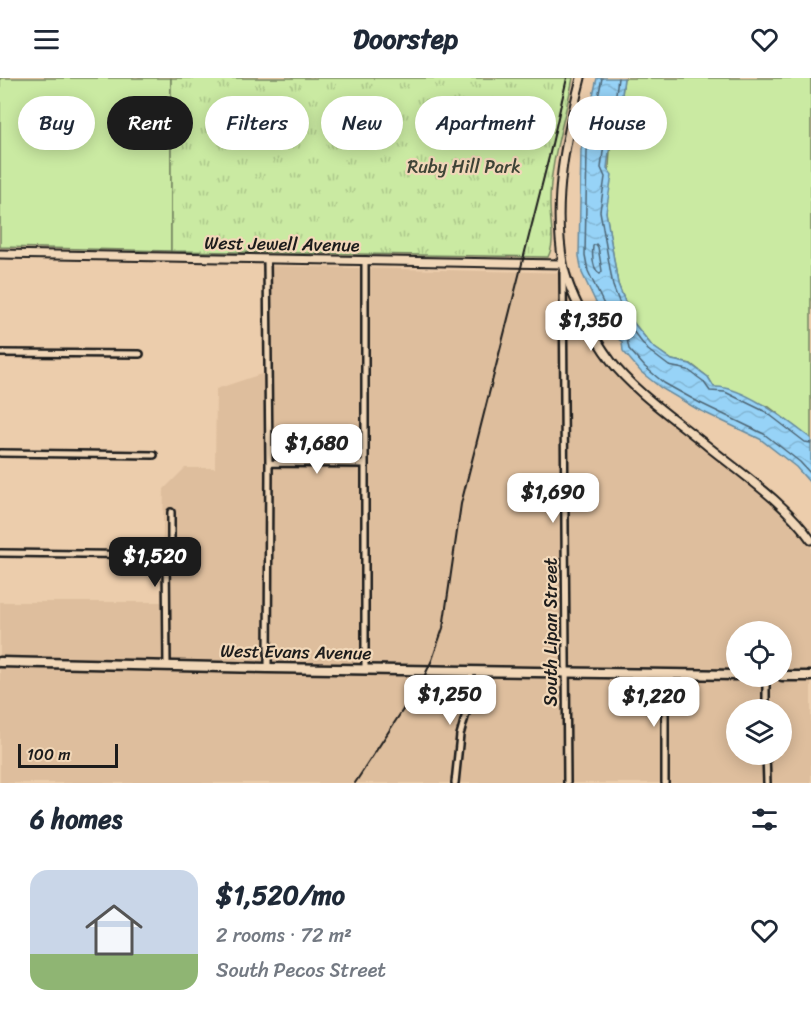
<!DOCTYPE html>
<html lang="en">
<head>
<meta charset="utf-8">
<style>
  body { margin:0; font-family:Sriracha,sans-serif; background:#f6f6f7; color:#1f2937; height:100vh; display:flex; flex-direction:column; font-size:22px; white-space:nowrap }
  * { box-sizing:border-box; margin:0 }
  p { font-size:20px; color:#747a83 }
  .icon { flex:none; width:33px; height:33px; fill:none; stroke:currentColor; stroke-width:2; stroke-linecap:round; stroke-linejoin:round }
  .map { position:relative; height:705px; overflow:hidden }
  .panel { display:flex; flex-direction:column; background:#fff; flex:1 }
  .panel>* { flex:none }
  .hud { position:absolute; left:18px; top:18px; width:776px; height:54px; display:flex; gap:12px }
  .controls { position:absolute; left:726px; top:543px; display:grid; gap:12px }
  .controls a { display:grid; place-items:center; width:66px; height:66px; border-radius:50%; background:#fff; box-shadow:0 3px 15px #0003; font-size:30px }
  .scale { position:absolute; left:18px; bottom:15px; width:100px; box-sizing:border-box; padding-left:6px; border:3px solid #1c1c1c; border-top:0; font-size:16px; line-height:21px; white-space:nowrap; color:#1c1c1c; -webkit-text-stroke:4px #f1d7b8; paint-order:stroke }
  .price { position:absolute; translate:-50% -51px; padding:0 14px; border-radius:12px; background:#fff; color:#222; font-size:20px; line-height:39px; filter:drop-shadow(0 2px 3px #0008) }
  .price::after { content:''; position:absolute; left:50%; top:36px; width:18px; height:14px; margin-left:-9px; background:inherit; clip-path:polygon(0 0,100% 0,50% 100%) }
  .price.active { background:#1c1c1c; color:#fff }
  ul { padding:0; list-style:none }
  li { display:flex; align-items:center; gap:18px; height:150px; padding:0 30px }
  li span { display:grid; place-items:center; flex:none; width:168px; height:120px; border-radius:18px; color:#555 }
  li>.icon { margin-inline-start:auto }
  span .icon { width:72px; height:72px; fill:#fffc; stroke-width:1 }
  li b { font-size:26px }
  h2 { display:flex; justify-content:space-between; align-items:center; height:72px; padding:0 30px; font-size:26px }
  .pill { padding:0 21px; border-radius:27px; background:#fff; box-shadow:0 3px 15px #0003; font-size:21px; line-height:54px }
  .pill.active { background:#1c1c1c; color:#fff }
  header { display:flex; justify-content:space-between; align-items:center; height:78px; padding:0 30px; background:#fff; font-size:27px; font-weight:800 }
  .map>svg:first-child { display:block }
</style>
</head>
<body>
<header><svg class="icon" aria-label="menu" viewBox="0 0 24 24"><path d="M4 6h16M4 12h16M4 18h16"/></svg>Doorstep<svg class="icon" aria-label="heart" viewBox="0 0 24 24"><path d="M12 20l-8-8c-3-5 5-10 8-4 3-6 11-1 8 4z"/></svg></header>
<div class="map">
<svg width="811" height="705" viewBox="0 0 811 705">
  <defs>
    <pattern id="park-tufts" width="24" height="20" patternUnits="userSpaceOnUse" patternTransform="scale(1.5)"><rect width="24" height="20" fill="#caeaa2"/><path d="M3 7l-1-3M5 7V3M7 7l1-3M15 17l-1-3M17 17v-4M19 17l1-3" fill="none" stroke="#adc88b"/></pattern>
    <pattern id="water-waves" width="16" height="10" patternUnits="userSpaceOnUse" patternTransform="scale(1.5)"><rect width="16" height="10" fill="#97d3f7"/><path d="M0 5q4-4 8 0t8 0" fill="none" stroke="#82b5d3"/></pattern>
  </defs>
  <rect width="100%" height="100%" fill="#eccdac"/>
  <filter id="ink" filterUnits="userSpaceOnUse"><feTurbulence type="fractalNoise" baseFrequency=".0167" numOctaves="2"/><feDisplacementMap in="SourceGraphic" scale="12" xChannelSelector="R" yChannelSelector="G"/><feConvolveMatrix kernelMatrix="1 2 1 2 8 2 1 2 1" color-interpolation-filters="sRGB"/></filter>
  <g filter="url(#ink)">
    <path fill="#debe9d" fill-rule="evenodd" d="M271,188L572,195L588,239L616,280L641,308L777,417L805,446L811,456V705H0V524H161L164,411L185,390H215L216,311L271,293ZM736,554H782V598H736ZM736,632H782V676H736Z"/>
    <path fill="#caeaa2" stroke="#73835f" stroke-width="1.5" d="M0,0H171V173L0,169Z
      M624,0H811V361L769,329L714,309L708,299L691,286L672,282L652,268L633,244L618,206L606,134L611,58L621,25Z"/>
    <path fill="url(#park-tufts)" stroke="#73835f" stroke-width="1.5" d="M171,0H573C565,42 549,85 550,129C550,146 556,163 548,179L171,173Z"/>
    <path fill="url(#water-waves)" stroke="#668a9f" stroke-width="1.5" d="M597,0H624L621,25L611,58L607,90L612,97L606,134L618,206L633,244L652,268L672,282L690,286L708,299L714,309C741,307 787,342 809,359L811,361V406L796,389L760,361L697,331L661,310L641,294L623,273L622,264L610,254L582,195L579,178L581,72Z"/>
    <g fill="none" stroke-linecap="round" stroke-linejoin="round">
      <path stroke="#4d6574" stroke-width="1.5" d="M602,0L587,73L585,177L588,193L615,250L627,261L629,271L645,289L664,305L700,325L764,356L800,384L811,396
        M618,0L615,23L605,57L601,90L605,99L600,133L613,208L628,247L648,272L669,288L688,292L703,303L710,313L725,314L766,334L805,364L811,365
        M596,166L598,169L602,193L600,196C592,191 592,178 593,168Z"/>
      <defs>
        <path id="minor" d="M267,181L269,385L268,590
          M365,182V591
          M563,194L567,705
          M0,275L140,276
          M0,375L154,377
          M269,385L365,386
          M0,475L166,477
          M167,588L166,477L171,466V434
          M665,596V705
          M766,598V632
          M766,676L767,705
          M455,705L460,657L469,625L471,593"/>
        <path id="tertiary" d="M581,0C566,60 552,122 563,185C568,214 593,259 611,283C633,313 680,345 710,370C745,398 785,425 811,462
          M0,176L563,186"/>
        <path id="primary" d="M0,584L268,590L736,597
          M782,598H811"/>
      </defs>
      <use href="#minor" stroke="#1c1c1c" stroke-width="10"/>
      <use href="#tertiary" stroke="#1c1c1c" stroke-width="11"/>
      <use href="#primary" stroke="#1c1c1c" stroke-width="13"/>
      <use href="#minor" stroke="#f1d7b8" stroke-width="5"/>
      <use href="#tertiary" stroke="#f1d7b8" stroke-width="7"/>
      <use href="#primary" stroke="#f1d7b8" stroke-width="8"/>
      <path stroke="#1c1c1c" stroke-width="2" d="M355,705L423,601L432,582L443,550L461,426L549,79L567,0"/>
    </g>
  </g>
  <g text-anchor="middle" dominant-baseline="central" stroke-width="4.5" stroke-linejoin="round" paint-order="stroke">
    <g font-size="18" fill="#3f4537" stroke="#f1d7b8">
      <text x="464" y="89">Ruby Hill Park</text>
    </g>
    <g font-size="18" fill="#1c1c1c" stroke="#f1d7b8">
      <text transform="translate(282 166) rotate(1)">West Jewell Avenue</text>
      <text transform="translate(551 554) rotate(-90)">South Lipan Street</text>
      <text transform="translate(296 574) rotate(1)">West Evans Avenue</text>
    </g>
  </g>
</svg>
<div class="controls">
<a><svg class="icon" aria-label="locate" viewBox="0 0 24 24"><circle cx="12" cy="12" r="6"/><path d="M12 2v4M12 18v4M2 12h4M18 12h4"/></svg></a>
<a><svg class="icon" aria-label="layers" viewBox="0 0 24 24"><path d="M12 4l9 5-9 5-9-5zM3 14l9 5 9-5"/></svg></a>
</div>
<div class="scale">100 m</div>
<b class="price" style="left:591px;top:274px">$1,350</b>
<b class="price" style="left:317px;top:397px">$1,680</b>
<b class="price" style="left:553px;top:446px">$1,690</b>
<b class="price active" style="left:155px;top:510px">$1,520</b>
<b class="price" style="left:450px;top:648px">$1,250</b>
<b class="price" style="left:654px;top:650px">$1,220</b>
<div class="hud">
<a class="pill">Buy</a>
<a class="pill active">Rent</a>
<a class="pill">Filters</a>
<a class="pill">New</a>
<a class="pill">Apartment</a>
<a class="pill">House</a>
</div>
</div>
<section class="panel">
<h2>6 homes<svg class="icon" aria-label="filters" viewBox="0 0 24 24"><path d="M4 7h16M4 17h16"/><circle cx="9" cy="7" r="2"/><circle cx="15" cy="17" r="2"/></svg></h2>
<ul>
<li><span style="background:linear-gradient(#c9d6e8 70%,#8fb573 0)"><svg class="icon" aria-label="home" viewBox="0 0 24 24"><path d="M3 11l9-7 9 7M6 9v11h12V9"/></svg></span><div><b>$1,520/mo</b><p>2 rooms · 72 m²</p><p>South Pecos Street</p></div><svg class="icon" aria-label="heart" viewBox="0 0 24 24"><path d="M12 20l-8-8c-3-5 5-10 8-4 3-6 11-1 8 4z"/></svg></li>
</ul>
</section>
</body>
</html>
